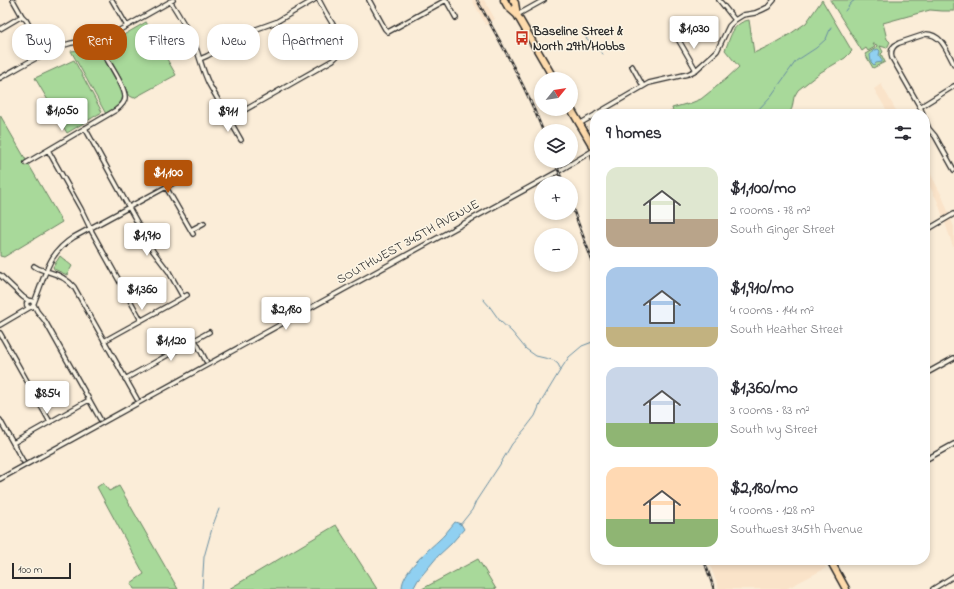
<!DOCTYPE html>
<html lang="en">
<head>
<meta charset="utf-8">
<style>
  body { margin:0; font-family:"Indie Flower",sans-serif; background:#f2f2f3; color:#2b2b33; height:100vh; display:flex; flex-direction:column; font-size:15px; white-space:nowrap }
  * { box-sizing:border-box; margin:0 }
  p { font-size:13px; color:#7c7c81 }
  .icon { flex:none; width:22px; height:22px; fill:none; stroke:currentColor; stroke-width:2; stroke-linecap:round; stroke-linejoin:round }
  .map { position:relative; flex:1; overflow:hidden }
  .sheet { position:absolute; left:590px; top:109px; width:340px; height:456px; display:flex; flex-direction:column; background:#fff; border-radius:16px; box-shadow:0 2px 6px #0003 }
  .sheet>* { flex:none }
  .guide { position:absolute; left:12px; top:24px; width:380px; height:36px; display:flex; gap:8px }
  .needle { width:26px; rotate:60deg }
  .controls { position:absolute; left:534px; top:72px; display:grid; gap:8px }
  .controls a { display:grid; place-items:center; width:44px; height:44px; border-radius:50%; background:#fff; box-shadow:0 2px 6px #0003; font-size:20px }
  .scale { position:absolute; left:12px; bottom:10px; width:59px; box-sizing:border-box; padding-left:4px; border:2px solid #2b2b2b; border-top:0; font-size:11px; line-height:14px; white-space:nowrap; color:#2b2b2b; -webkit-text-stroke:3px #fcf5e5; paint-order:stroke }
  .price { position:absolute; translate:-50% -34px; padding:0 9px; border-radius:4px; background:#fff; color:#222; font-size:13px; line-height:26px; filter:drop-shadow(0 1px 2px #0008) }
  .price::after { content:''; position:absolute; left:50%; top:24px; width:12px; height:9px; margin-left:-6px; background:inherit; clip-path:polygon(0 0,100% 0,50% 100%) }
  .price.current { background:#b45309; color:#fff }
  ul { padding:0; list-style:none }
  li { display:flex; align-items:center; gap:12px; height:100px; padding:0 16px }
  li span { display:grid; place-items:center; flex:none; width:112px; height:80px; border-radius:12px; color:#555 }
  li>.icon { margin-inline-start:auto }
  span .icon { width:48px; height:48px; fill:#fffc; stroke-width:1 }
  li b { font-size:17px }
  h2 { display:flex; justify-content:space-between; align-items:center; height:48px; padding:0 16px; font-size:17px }
  .tag { padding:0 14px; border-radius:16px; background:#fff; box-shadow:0 2px 6px #0003; font-size:14px; line-height:36px }
  .tag.current { background:#b45309; color:#fff }
  .map>svg:first-child { display:block }
</style>
</head>
<body>
<div class="map">
<svg width="954" height="589" viewBox="0 0 954 589">
  <rect width="100%" height="100%" fill="#fbedd8"/>
  <filter id="ink" filterUnits="userSpaceOnUse"><feTurbulence type="fractalNoise" baseFrequency=".025" numOctaves="2"/><feDisplacementMap in="SourceGraphic" scale="8" xChannelSelector="R" yChannelSelector="G"/><feConvolveMatrix kernelMatrix="1 2 1 2 8 2 1 2 1" color-interpolation-filters="sRGB"/></filter>
  <g filter="url(#ink)">
    <path fill="#fae3c9" d="M472,0H484L495,19L486,25Z
      M881,84L898,114H889L874,89Z
      M925,163L942,196L954,227V249L937,200L925,178Z
      M708,560H821L826,568L786,589H719Z"/>
    <path fill="#a8d99a" stroke="#6a8262" d="M822,0L852,51L845,58L821,72L798,90L794,97L792,108L789,114H662L673,111L672,108L686,104V105L701,99L726,79L739,67L725,50C731,37 732,23 749,20L754,53L771,45L790,34L806,23Z
      M830,0H954V11H942L930,10L883,23L887,39L890,42L887,48L880,46L883,52L881,54L885,62L873,68L865,54L876,48L877,45L874,44H873L875,47L868,51L866,48L862,51Z
      M146,22L176,75L134,98L128,95L127,90L107,54L106,49L108,44Z
      M58,32L63,42L52,47L50,49C44,51 43,46 40,42Z
      M98,48L123,93C123,104 115,109 106,114L71,51Z
      M74,60L102,112L67,133L35,78Z
      M0,115L62,222L4,257L0,256Z
      M60,256L72,266L67,275L54,269L53,267Z
      M103,483L109,491L119,486L178,589H134L131,583L144,574L97,487Z
      M336,525L377,589H229Z
      M478,559L496,589H422Z"/>
    <path fill="#90d0f1" stroke="#688ea2" d="M878,49L880,51L879,55L882,60V62L876,63L874,65L871,62L870,55L873,51Z
      M455,522L461,524L464,529L451,544L438,556L418,580L413,589L402,588C402,572 426,552 438,541C444,536 449,529 455,522Z"/>
    <g fill="none" stroke-linecap="round" stroke-linejoin="round">
      <path stroke="#688ea2" stroke-width="1" d="M845,11L851,3L855,0
        M583,35L603,54
        M750,114L758,110L771,96L796,61L816,48L826,39L831,27
        M483,299L490,307L500,321L512,332L526,349L536,356L553,360L558,364L560,368
        M460,525L472,510L476,501L499,466L512,444L525,429L535,416L541,402L561,369L569,357L582,346L595,341
        M202,589L204,557L213,525L219,509"/>
      <defs>
        <path id="minor" d="M13,0L22,16L26,20L45,54
          M112,0L127,26
          M369,0L385,29L388,32L446,0
          M446,0L456,18
          M719,0L735,20
          M170,1C179,15 188,30 195,45C200,58 203,72 209,84L241,140
          M517,15L544,0
          M0,29L22,16
          M678,39L696,70
          M200,59L207,56L251,31L276,22L314,0
          M632,66L643,86
          M0,78C22,66 44,52 68,44C79,40 91,44 102,40L173,0
          M920,107L954,86
          M596,114L649,83L688,74L696,70L717,51L729,26L735,20L743,15L755,13L762,10L768,7L774,0
          M923,114L920,107L892,58C890,51 892,46 899,43L926,34C942,34 947,52 954,64
          M229,119L333,60C348,48 339,35 332,23C327,15 323,8 319,0
          M925,119L929,129L935,136L954,170
          M579,124L595,115
          M85,128L153,251L169,272L183,297
          M48,150L81,209L92,232L141,320
          M26,163L116,110C120,107 125,103 125,98C126,88 110,65 105,56C102,51 101,46 100,41
          M166,187L193,234
          M191,230L204,223
          M925,231L954,214
          M34,266C39,270 44,270 49,272C60,275 67,279 74,287L137,399
          M0,275L23,297L29,301
          M26.5 304a3.5 3.5 0 1 1 7 0a3.5 3.5 0 1 1-7 0Z
          M34,303C35,300 36,298 37,295C47,270 49,253 74,237L179,180
          M34,305L37,311L45,321L100,419
          M0,325L29,308
          M0,333L50,422
          M195,340L206,361
          M104,341L187,295
          M925,374L954,358
          M125,379L209,332
          M0,420L23,461
          M13,443L89,400
          M925,460L954,444
          M0,479L559,171L594,150
          M933,589L954,576"/>
        <path id="trunk" d="M504,0L508,7L517,15L554,79
          M513,0L515,3L517,15
          M571,109L595,150
          M594,150L595,158
          M830,560L846,589"/>
      </defs>
      <use href="#minor" stroke="#2b2b2b" stroke-width="6"/>
      <use href="#trunk" stroke="#2b2b2b" stroke-width="9"/>
      <use href="#minor" stroke="#fcf5e5" stroke-width="3.5"/>
      <use href="#trunk" stroke="#fedbac" stroke-width="6"/>
      <defs>
        <path id="rail" d="M477,0C501,43 525,85 543,131
          M555,161L563,183
          M571,204L595,268
          M704,560L714,589"/>
      </defs>
      <use href="#rail" stroke="#2b2b2b" stroke-width="2.5"/>
      <use href="#rail" stroke="#fcf5e5" stroke-width="1" stroke-dasharray="3" stroke-linecap="butt"/>
    </g>
  </g>
  <defs>
    <symbol id="bus-bare" viewBox="-9 -9 18 18"><path d="M-5-6H5V4H4V6H2V4H-2V6H-4V4H-5ZM-3.5-4V0h7V-4ZM-3.5 1.2v1.5H-2V1.2ZM2 1.2v1.5H3.5V1.2Z" fill="#c8321e" stroke="#fcf5e5" stroke-width="2.5" paint-order="stroke"/></symbol>
  </defs>
  <g fill-rule="evenodd">
    <use href="#bus-bare" x="512" y="28" width="20" height="20"/>
  </g>
  <g text-anchor="middle" dominant-baseline="central" stroke-width="3" stroke-linejoin="round" paint-order="stroke">
    <g font-size="13" font-weight="bold" fill="#2b2b2b" stroke="#fcf5e5" text-anchor="start">
      <text x="533" y="31">Baseline Street &amp;<tspan x="533" dy="15">North 29th/Hobbs</tspan></text>
    </g>
    <g font-size="13" fill="#2b2b2b" stroke="#fcf5e5">
      <text transform="translate(408 242) rotate(-29)">SOUTHWEST 345TH AVENUE</text>
    </g>
  </g>
</svg>
<div class="controls">
<a><svg class="needle" viewBox="-14 -14 28 28"><path d="M0-13l5 13h-10z" fill="#e53935"/><path d="M0 13l5-13h-10z" fill="#7c7c81"/></svg></a>
<a><svg class="icon" aria-label="layers" viewBox="0 0 24 24"><path d="M12 4l9 5-9 5-9-5zM3 14l9 5 9-5"/></svg></a>
<a>+</a>
<a>−</a>
</div>
<div class="scale">100 m</div>
<b class="price" style="left:694px;top:50px">$1,030</b>
<b class="price" style="left:62px;top:132px">$1,050</b>
<b class="price" style="left:228px;top:133px">$911</b>
<b class="price current" style="left:168px;top:194px">$1,100</b>
<b class="price" style="left:147px;top:257px">$1,910</b>
<b class="price" style="left:142px;top:311px">$1,360</b>
<b class="price" style="left:286px;top:331px">$2,180</b>
<b class="price" style="left:171px;top:362px">$1,120</b>
<b class="price" style="left:47px;top:415px">$854</b>
<div class="guide">
<a class="tag">Buy</a>
<a class="tag current">Rent</a>
<a class="tag">Filters</a>
<a class="tag">New</a>
<a class="tag">Apartment</a>
</div>
<section class="sheet">
<h2>9 homes<svg class="icon" aria-label="filters" viewBox="0 0 24 24"><path d="M4 7h16M4 17h16"/><circle cx="9" cy="7" r="2"/><circle cx="15" cy="17" r="2"/></svg></h2>
<ul>
<li><span style="background:linear-gradient(#dfe7d0 65%,#b9a48a 0)"><svg class="icon" aria-label="home" viewBox="0 0 24 24"><path d="M3 11l9-7 9 7M6 9v11h12V9"/></svg></span><div><b>$1,100/mo</b><p>2 rooms · 78 m²</p><p>South Ginger Street</p></div></li>
<li><span style="background:linear-gradient(#a9c7e8 75%,#c2b280 0)"><svg class="icon" aria-label="home" viewBox="0 0 24 24"><path d="M3 11l9-7 9 7M6 9v11h12V9"/></svg></span><div><b>$1,910/mo</b><p>4 rooms · 144 m²</p><p>South Heather Street</p></div></li>
<li><span style="background:linear-gradient(#c9d6e8 70%,#8fb573 0)"><svg class="icon" aria-label="home" viewBox="0 0 24 24"><path d="M3 11l9-7 9 7M6 9v11h12V9"/></svg></span><div><b>$1,360/mo</b><p>3 rooms · 83 m²</p><p>South Ivy Street</p></div></li>
<li><span style="background:linear-gradient(#ffd9b3 65%,#8fb573 0)"><svg class="icon" aria-label="home" viewBox="0 0 24 24"><path d="M3 11l9-7 9 7M6 9v11h12V9"/></svg></span><div><b>$2,180/mo</b><p>4 rooms · 128 m²</p><p>Southwest 345th Avenue</p></div></li>
</ul>
</section>
</div>
</body>
</html>
